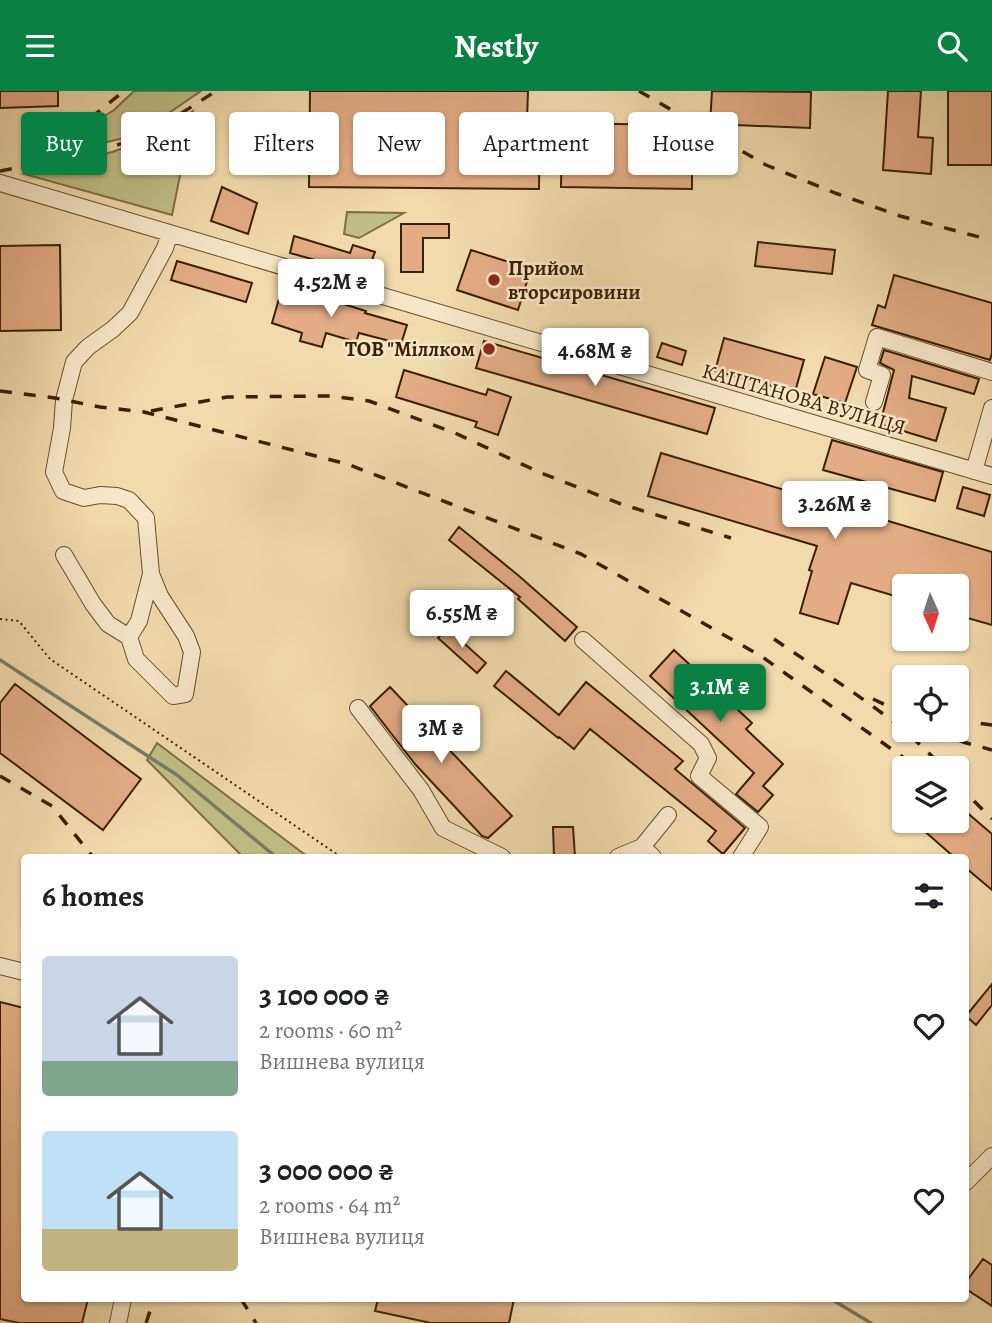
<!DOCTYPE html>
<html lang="en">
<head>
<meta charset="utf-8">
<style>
  body { margin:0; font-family:Alegreya,serif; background:#f6f6f6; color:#202124; height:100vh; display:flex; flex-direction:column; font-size:26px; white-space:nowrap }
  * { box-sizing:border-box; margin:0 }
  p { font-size:23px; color:#757577 }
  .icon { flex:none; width:38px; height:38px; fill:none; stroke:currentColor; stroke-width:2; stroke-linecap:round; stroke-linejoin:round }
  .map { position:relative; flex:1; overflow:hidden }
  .details { position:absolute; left:21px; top:763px; width:948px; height:448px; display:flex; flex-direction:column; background:#fff; border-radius:7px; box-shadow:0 2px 5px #0004 }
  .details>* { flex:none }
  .guide { position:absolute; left:21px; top:21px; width:950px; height:63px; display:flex; gap:14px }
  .needle { width:46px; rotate:177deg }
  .tools { position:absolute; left:892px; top:483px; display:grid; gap:14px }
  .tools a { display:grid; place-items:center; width:77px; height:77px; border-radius:7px; background:#fff; box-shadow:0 2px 5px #0004; font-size:35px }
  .price { position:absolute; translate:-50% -60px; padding:0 16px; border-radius:7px; background:#fff; color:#222; font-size:23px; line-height:46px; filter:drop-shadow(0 2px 4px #0008) }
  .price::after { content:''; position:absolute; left:50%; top:42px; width:21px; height:16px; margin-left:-10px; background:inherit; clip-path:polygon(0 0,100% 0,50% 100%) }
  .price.current { background:#0b8043; color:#fff }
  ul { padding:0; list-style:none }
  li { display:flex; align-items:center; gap:21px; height:175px; padding:0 21px }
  li span { display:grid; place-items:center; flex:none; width:196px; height:140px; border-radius:7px; color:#555 }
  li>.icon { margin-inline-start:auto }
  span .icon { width:84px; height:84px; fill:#fffc; stroke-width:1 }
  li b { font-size:30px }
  h2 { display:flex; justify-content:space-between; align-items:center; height:84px; padding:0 21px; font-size:30px }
  .pill { padding:0 24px; border-radius:7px; background:#fff; box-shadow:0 2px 5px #0004; font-size:24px; line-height:63px }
  .pill.current { background:#0b8043; color:#fff }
  header { display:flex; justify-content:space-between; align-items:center; height:91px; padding:0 21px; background:#0b8043; color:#fff; font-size:32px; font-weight:600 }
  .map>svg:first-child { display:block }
</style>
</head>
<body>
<header><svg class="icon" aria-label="menu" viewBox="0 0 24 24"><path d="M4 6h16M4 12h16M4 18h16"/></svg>Nestly<svg class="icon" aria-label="search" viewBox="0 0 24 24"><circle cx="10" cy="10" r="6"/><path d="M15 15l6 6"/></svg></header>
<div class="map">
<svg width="992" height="1232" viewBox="0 0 992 1232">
  <rect width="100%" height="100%" fill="#f1daac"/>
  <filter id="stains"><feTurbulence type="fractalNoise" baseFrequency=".00286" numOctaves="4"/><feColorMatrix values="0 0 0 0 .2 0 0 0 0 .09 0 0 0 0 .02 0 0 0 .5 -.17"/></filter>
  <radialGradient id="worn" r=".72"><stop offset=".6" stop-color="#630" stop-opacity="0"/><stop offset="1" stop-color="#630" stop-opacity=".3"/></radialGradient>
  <path fill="#c0be85" stroke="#7d6e43" stroke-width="2" d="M134,0H201L141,41L120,48L68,60L66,58L85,37L114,19Z
    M193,20L172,124L24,83C53,73 85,70 115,60C143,51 169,37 193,20Z
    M347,121L404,122L359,147L344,143Z
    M157,652L308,766H243L147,669Z"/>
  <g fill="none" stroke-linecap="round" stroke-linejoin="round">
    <path stroke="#747c69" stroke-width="3.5" d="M0,569L177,684L276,766
      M831,1208L871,1232"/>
  </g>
  <path fill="#e3ac84" stroke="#3a1f01" stroke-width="2" d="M0,0H58V15L0,17Z
    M310,0H528L527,29H540L539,98L309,96Z
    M712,0L811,1L810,37L710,33Z
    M888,0H921L918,46L933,47L931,83L883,79Z
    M948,0H992V74H948Z
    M562,32L674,34V55H692V98L561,96Z
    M222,96L257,112L248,143L211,130Z
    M401,133H449V147H423V181H401Z
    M294,145L350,162L353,154L375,161L367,182L345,174L344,177L290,162Z
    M758,151L835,159L832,183L755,175Z
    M60,154L61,239L0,240V155Z
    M471,159L531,178L518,219L457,199Z
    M177,170L252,192L246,211L171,189Z
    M894,184L992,212V262L990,269L872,234L878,214L885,217Z
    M283,194L366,220L365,222L407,234L401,253L359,242L356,251L326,242L322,256L300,250L302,242L272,232Z
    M724,247L804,269L795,301L715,280Z
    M484,250L715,317L707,343L476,277Z
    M662,252L686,260L682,274L657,266Z
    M884,259L979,288L974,303L912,285L909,307L946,317L936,350L880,333L894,279L880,272Z
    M825,266L857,276L845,312L813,303Z
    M404,279L486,304L488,298L511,306L498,344L475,336L477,331L396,306Z
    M832,349L943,381L935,410L823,379Z
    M661,362L992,461V534L957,524V495H905V508L851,492L838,533L800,522L812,480L809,479L817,455L648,405Z
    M963,396L990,404L984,425L957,417Z
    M459,436L519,485L577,536L565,550L518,508L520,506L449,449Z
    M447,537L486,572L477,582L438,547Z
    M674,559L752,632L746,638L783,673L763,695L773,704L758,721L736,703L754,682L650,585Z
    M506,580L559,624L586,591L683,670L675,678L745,737L723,763L708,750L716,740L590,638L574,658L559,646L558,647L494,595Z
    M15,593L141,688L103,739L0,662V612Z
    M390,596L512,725L488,747L482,745L415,673L370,615Z
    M957,713L992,743V799L966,777V766H954L922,738L929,730H957Z
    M553,736H573L575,766H554Z
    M992,893V914L976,934L966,925Z
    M0,911L24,917V1208H88L82,1232H19L0,1228Z
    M983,1168L992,1174V1215L966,1198V1191Z
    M378,1208H514L509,1232H431L375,1220Z"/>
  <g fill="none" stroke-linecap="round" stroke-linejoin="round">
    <defs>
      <path id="minor" d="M0,92L992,385
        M874,311L882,284L867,279L877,246L992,281
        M974,380L992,317
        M64,464L93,513L108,533L129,546L136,568L173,605L185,603L192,561L186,545L160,505L151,483L146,427L129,409L117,405L100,404L84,407L63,400L54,381L62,337L64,309L74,271L88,256L113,238L130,222L165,157L170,142
        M129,546L139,530L151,483
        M583,549L701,653L708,667L699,685L760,736L741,766
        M358,617L421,699L443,737L502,766
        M642,756L668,724
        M618,766L642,756L653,766
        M0,875L24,881
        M966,1091L992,1065
        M118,1232L123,1208"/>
    </defs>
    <use href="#minor" stroke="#684e2c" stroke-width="18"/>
    <path stroke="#3a1f01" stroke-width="2" stroke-dasharray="2 3.5" stroke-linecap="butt" d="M0,528L19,530L50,568L341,766"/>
    <use href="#minor" stroke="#f6e7c9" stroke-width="16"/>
    <path stroke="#3a1f01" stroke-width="3.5" stroke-dasharray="12 12" stroke-linecap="butt" d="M639,0L766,74L835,102L900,125L983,147
      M33,70L57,54L124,0
      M0,80L72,66L135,49L174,27L216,0
      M0,300L55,307L100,316L144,321L347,373L581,463L761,565L918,677
      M151,320L227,306L330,305L369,310L455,342L541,382L621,413L731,447
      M774,548C830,587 898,626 943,677
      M873,608L905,623
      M957,629L992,634
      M938,639L963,651L992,659
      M0,685L52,715L93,766
      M957,693L992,728
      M241,1208L256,1232
      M146,1232L154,1208"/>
  </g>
  <g fill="#8f2418" stroke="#f6e7c9" stroke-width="2.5">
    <circle cx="494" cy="189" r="7"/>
    <circle cx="489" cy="258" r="7"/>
  </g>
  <g text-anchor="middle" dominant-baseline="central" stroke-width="5" stroke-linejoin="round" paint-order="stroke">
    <g font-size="21" font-weight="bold" fill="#3a1f01" stroke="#f6e7c9" text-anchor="start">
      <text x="508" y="177">Прийом<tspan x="508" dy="24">вторсировини</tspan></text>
      <text x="475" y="258" text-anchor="end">ТОВ "Міллком</text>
    </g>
    <g font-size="21" fill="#3a1f01" stroke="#f6e7c9">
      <text transform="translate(804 308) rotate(16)">КАШТАНОВА ВУЛИЦЯ</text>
    </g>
  </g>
  <rect width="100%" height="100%" filter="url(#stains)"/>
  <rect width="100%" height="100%" fill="url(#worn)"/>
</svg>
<div class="tools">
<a><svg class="needle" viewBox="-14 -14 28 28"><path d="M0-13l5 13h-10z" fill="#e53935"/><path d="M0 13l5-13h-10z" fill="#757577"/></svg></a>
<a><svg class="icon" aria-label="locate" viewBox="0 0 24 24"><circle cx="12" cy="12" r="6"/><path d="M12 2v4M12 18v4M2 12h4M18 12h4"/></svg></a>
<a><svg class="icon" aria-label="layers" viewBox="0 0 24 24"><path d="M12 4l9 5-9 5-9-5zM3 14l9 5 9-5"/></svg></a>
</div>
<b class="price" style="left:331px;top:228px">4.52M ₴</b>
<b class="price" style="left:595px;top:297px">4.68M ₴</b>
<b class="price" style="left:835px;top:450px">3.26M ₴</b>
<b class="price" style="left:462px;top:559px">6.55M ₴</b>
<b class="price current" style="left:720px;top:633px">3.1M ₴</b>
<b class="price" style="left:441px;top:674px">3M ₴</b>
<div class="guide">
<a class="pill current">Buy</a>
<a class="pill">Rent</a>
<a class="pill">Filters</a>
<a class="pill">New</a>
<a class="pill">Apartment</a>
<a class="pill">House</a>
</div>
<section class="details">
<h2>6 homes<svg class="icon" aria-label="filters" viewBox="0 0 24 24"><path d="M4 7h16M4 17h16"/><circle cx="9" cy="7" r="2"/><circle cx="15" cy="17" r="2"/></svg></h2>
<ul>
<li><span style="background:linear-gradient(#c9d6e8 75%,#7fa58c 0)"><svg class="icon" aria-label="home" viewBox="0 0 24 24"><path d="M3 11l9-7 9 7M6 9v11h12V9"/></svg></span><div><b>3 100 000 ₴</b><p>2 rooms · 60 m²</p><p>Вишнева вулиця</p></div><svg class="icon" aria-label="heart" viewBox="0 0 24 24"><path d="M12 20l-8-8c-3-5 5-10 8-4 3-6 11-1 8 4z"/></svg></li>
<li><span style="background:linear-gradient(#bfe0f5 70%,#c2b280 0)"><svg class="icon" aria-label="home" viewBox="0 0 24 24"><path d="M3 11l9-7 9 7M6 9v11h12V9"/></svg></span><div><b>3 000 000 ₴</b><p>2 rooms · 64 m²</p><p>Вишнева вулиця</p></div><svg class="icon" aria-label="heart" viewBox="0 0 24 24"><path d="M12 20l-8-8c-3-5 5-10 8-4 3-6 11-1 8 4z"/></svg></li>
</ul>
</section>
</div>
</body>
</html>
